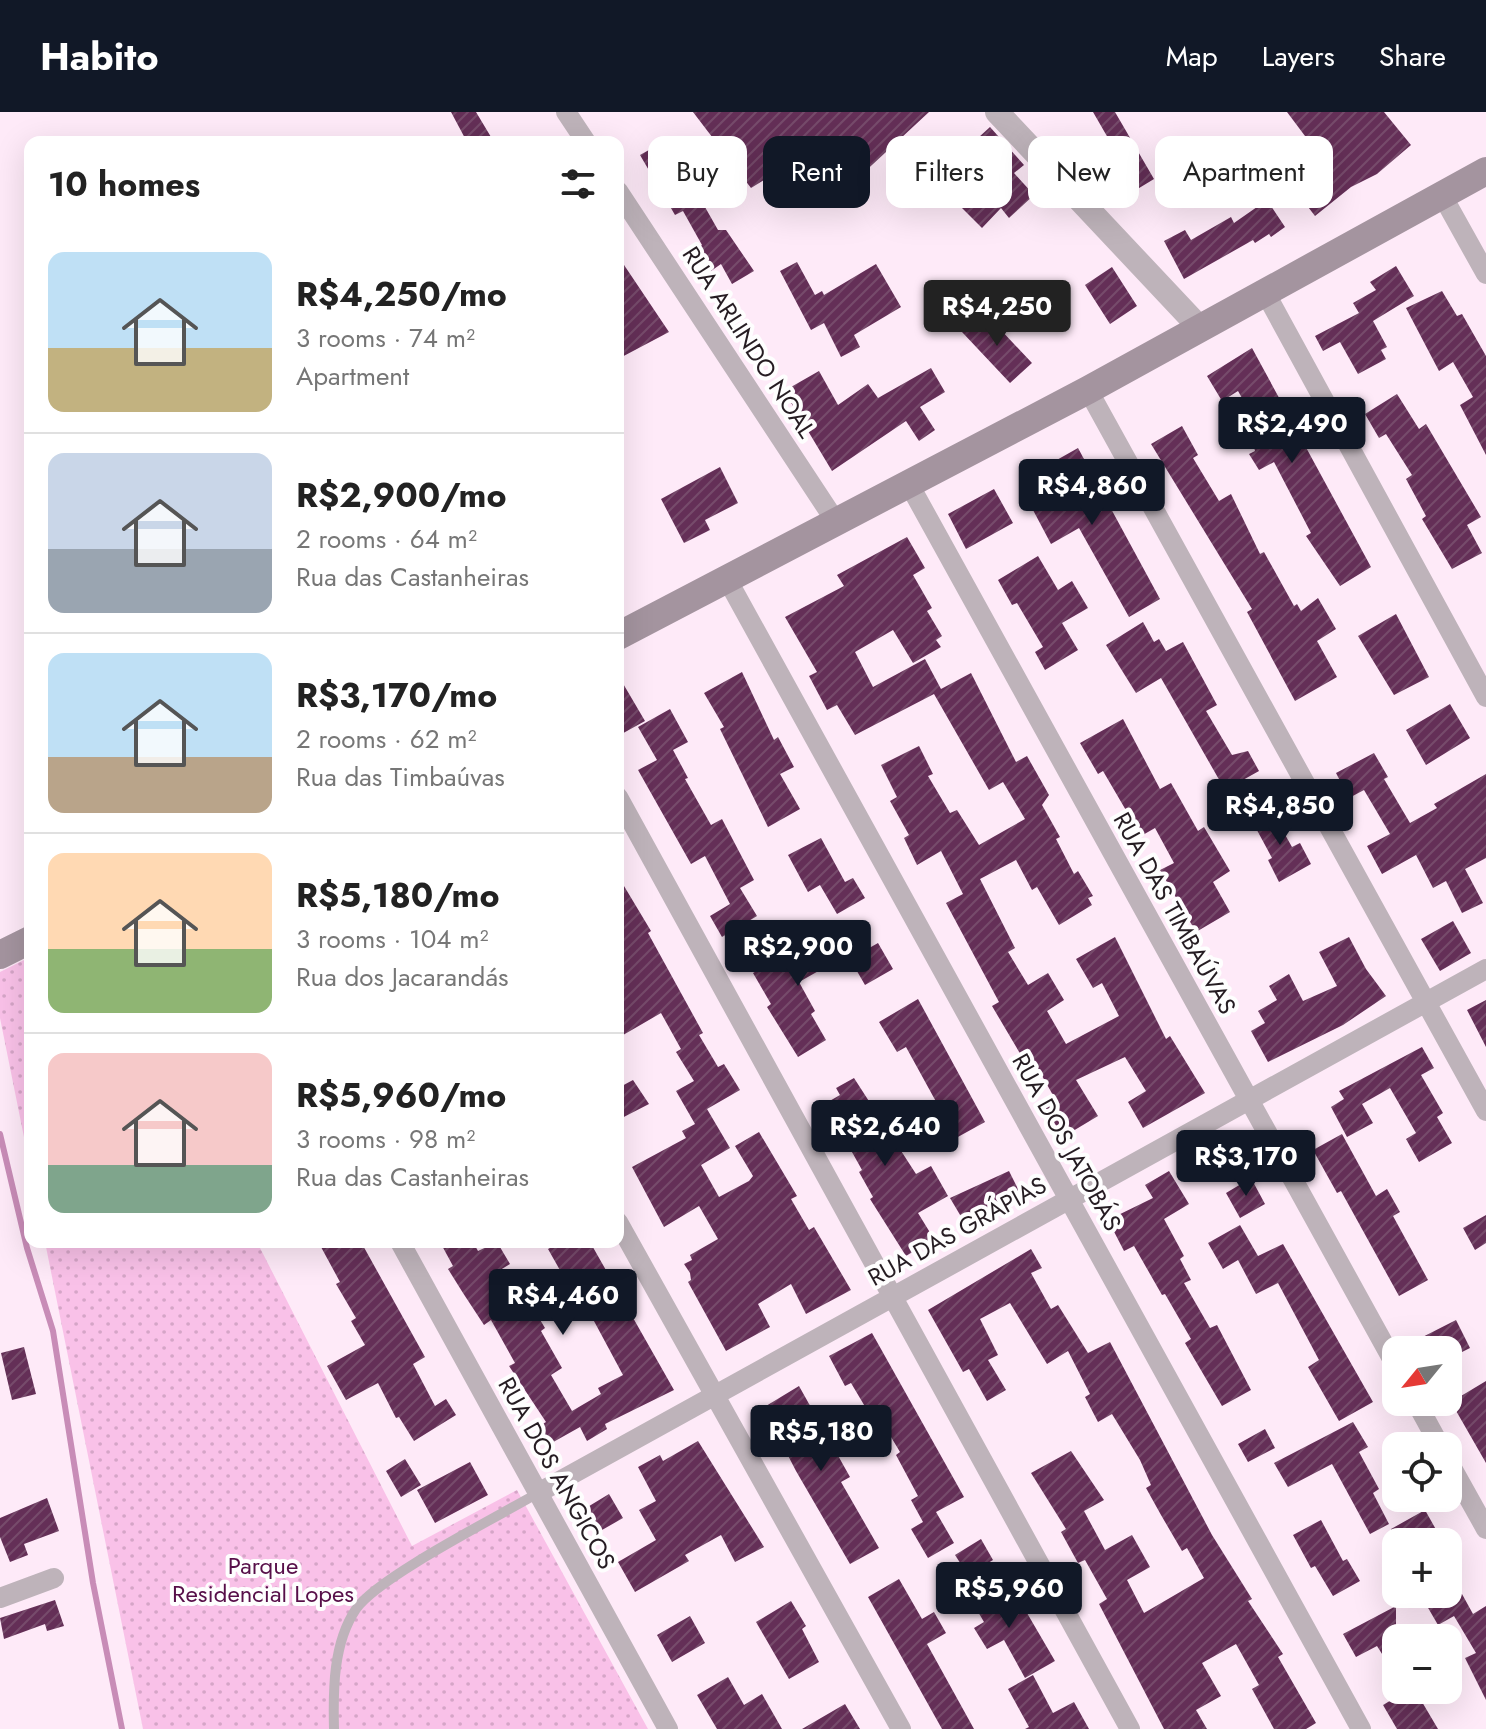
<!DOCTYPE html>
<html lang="en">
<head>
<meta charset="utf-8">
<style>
  body { margin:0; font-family:Jost,sans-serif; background:#f6f6f6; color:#222; height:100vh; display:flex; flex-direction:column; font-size:30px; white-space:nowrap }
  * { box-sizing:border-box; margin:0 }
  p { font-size:26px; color:#767676 }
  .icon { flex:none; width:44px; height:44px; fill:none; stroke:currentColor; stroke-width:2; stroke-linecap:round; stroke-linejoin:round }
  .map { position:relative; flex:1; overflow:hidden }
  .panel { position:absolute; left:24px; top:24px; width:600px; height:1112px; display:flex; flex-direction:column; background:#fff; border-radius:16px; box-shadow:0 8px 32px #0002 }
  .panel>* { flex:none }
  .banner { position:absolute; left:648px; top:24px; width:718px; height:72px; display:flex; gap:16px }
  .needle { width:52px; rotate:240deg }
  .controls { position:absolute; left:1382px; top:1224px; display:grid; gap:16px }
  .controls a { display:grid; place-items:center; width:80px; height:80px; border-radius:16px; background:#fff; box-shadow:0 8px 32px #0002; font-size:40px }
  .price { position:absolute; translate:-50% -68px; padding:0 18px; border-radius:8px; background:#111827; color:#fff; font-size:26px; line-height:52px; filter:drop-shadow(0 2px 4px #0008) }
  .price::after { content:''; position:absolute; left:50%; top:48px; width:24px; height:18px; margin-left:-12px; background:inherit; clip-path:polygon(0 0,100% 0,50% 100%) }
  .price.current { background:#222; color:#fff }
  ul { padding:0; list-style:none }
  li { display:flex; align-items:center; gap:24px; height:200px; padding:0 24px }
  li+li { border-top:2px solid #e0e0e0 }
  li span { display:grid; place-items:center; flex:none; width:224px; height:160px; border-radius:16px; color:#555 }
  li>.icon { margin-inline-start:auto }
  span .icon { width:96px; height:96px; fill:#fffc; stroke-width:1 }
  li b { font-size:34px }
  h2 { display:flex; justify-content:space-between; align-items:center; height:96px; padding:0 24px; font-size:34px }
  .tag { padding:0 28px; border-radius:16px; background:#fff; box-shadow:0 8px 32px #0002; font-size:28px; line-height:72px }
  .tag.current { background:#111827; color:#fff }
  header { display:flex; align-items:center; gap:48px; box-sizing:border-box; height:112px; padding:0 40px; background:#111827; color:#fff }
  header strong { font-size:38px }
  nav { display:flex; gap:44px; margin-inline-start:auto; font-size:28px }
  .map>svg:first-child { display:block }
</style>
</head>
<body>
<header>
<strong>Habito</strong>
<nav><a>Map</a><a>Layers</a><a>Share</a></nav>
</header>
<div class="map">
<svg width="1486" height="1617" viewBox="0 0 1486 1617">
  <defs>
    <pattern id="green-dots" width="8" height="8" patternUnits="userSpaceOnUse" patternTransform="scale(2)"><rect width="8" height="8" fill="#f9c1e8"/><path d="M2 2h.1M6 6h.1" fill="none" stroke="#d5a5c7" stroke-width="1.8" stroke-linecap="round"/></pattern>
    <pattern id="building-hatch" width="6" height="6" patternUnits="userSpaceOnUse" patternTransform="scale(2)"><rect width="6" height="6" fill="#642f57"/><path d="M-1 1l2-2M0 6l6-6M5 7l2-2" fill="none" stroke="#764b6b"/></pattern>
  </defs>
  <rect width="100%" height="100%" fill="#feeaf8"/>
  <path fill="url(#green-dots)" d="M30,845V1055L0,906V860Z
    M45,1130H257L412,1434L517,1378L648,1617H143Z"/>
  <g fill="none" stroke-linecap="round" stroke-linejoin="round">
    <path stroke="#c88cb7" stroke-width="6" d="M0,1022L27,1136L53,1219L93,1471L122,1617"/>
  </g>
  <path fill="url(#building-hatch)" d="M451,0H476L494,30H467Z
    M693,0H929L858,66L826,30L751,76Z
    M1093,0H1115L1154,67L1121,87L1102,55L1119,45Z
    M1287,0H1384L1411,33L1377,62L1351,75L1315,104L1285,65L1317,40Z
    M990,15L1024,53L1014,61L1034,83L1009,106L1001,96L982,116L961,95L980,76L955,47Z
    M672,25L692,63L697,60L710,82L701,88L718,118H726L754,159L732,172L721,152L711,159L698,136L702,133L683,99L675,103L640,43Z
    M1267,88L1285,115L1271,125L1269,122L1255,131L1253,128L1184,167L1164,129L1185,118L1191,128L1231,105L1234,111Z
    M618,144L669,220L618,247Z
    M797,150L815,183L822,179L824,183L876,152L901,195L854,223L860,235L841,245L824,211L811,218L780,159Z
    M1396,154L1414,184L1373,209L1387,235L1381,238L1386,247L1358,262L1340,230L1323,239L1315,224L1359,201L1353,191L1376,178L1370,170Z
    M1112,155L1137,194L1110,212L1085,173Z
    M1442,179L1457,204L1462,202L1486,244V343L1460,293L1473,285L1453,250L1439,259L1406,196Z
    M984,200L1032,251L1010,271L962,220Z
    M1252,236L1371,455L1340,474L1306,424L1311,421L1274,350L1259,358L1249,342L1255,339L1252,327L1262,321L1238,279L1222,289L1207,264Z
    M931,256L945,280L920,295L935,318L919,329L906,309L832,359L784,279L819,259L838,293L868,272L878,286Z
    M1397,282L1419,317L1426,312L1481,405L1467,413L1482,441L1452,457L1422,407L1426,404L1406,367L1412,363L1386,322L1379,326L1365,302Z
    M1182,314L1198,343L1193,346L1219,389L1231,382L1260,442L1264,440L1294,494L1297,492L1301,499L1318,486L1336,517L1317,529L1337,565L1295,589L1247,500L1252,497L1151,332Z
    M1078,336L1160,487L1129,505L1079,416L1051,432L1033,398L1048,390L1032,362Z
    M720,355L738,391L705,408L710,418L684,431L661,387Z
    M994,377L1013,411L966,437L948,402Z
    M907,425L925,456L913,463L932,496L927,499L942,524L936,528L941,535L913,551L893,518L855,540L873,575L925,547L941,577L971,561L1016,650L1027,644L1049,683L1042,693L1060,725L1056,727L1074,762L1078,759L1093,784L1088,786L1092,793L1059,813L1037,775L1032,778L1016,748L980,767L1015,836L1008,840L1028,873L1048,861L1064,888L1047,899L1066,932L1119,904L1102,871L1093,876L1076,847L1115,825L1166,927L1170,924L1205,981L1143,1016L1128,990L1146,979L1125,945L1076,968L1098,1004L1063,1025L1043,992L1054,985L1032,946L1025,950L992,894L999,890L946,791L963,782L941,739L917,753L904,726L909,723L890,689L897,685L881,653L919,634L933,662L928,664L950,701L957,698L979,733L1025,707L1003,670L989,678L934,582L855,623L837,593L827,598L809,564L817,560L785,505L844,474L837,463Z
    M1038,444L1058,478L1072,469L1088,496L1062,511L1078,538L1045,558L1035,540L1043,535L1017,491L1012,493L998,468Z
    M1396,502L1429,565L1394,583L1358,524Z
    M1143,510L1154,530L1159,527L1166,539L1183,530L1217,593L1206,599L1232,643L1248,639L1259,659L1225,678L1161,566L1136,581L1106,533Z
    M742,560L774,628L778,625L794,655L780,662L800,697L768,715L720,617L724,615L704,581Z
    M618,563L645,609L618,624Z
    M1450,592L1470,626L1426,653L1406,618Z
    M670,597L688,630L673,638L688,666L685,667L711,713L722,707L754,768L740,776L757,804L722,825L710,804L730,792L705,744L691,752L638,658L657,648L638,615Z
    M1123,607L1160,677L1171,671L1198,719L1204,715L1230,759L1213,770L1230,800L1196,820L1160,758L1174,751L1155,716L1141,724L1103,659L1098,662L1080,631Z
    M1374,641L1388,665L1384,667L1410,711L1437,696L1434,692L1486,662V746L1465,757L1483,791L1462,801L1446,769L1433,776L1416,743L1382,762L1367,734L1390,722L1364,678L1349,686L1336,661Z
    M1270,696L1292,735L1300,731L1311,752L1279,770L1268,748L1272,746L1251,707Z
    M821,726L845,770L853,766L865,786L837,802L820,773L808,780L788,743Z
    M618,764L651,819L648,821L703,921L699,923L718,955L724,952L740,978L707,997L730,1036L701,1053L719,1085L749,1069L753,1064L735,1034L759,1020L797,1084L791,1087L809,1118L814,1115L851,1178L806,1202L791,1172L758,1192L770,1215L726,1239L688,1170L691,1168L690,1161L684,1152L692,1148L690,1143L718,1127L699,1094L664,1115L632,1055L686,1026L682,1019L695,1012L676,979L694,969L676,940L681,937L661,901L618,926V846L624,842L618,831Z
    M1453,809L1471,841L1440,859L1421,827Z
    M827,812L845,844L799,870L815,899L811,902L826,928L798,945L767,895L771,892L753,861L808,830L805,824Z
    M1349,825L1366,857L1386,884L1343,913L1268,950L1251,919L1265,911L1258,899L1277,888L1269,874L1289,862L1303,889L1337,874L1319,840Z
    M878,831L893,857L865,873L850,847Z
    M918,887L985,1010L956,1026L906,935L897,940L879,910Z
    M1486,888V935L1467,898Z
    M1422,935L1434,956L1421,963L1443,1001L1437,1005L1452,1031L1419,1050L1406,1027L1416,1021L1390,976L1362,992L1373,1011L1347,1025L1331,995L1344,987L1339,979Z
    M854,966L916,1062L931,1054L948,1084L918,1101L934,1127L906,1144L870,1087L873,1085L859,1060L862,1058L838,1015L834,1017L821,994L840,983L836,976Z
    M633,968L649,992L618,1008V976Z
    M1342,1022L1376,1084L1387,1077L1400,1100L1393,1104L1428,1168L1399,1184L1341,1079L1337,1081L1313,1038Z
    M1009,1059L1020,1081L980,1102L984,1109L969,1118L950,1086Z
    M1169,1059L1189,1092L1164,1107L1184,1144L1180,1147L1191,1168L1184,1171L1210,1216L1217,1213L1251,1278L1222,1294L1185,1231L1191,1227L1165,1182L1162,1183L1134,1134L1124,1139L1108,1108L1153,1086L1145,1073Z
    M1251,1066L1265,1092L1240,1106L1226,1081Z
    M1486,1103V1131L1475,1138L1463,1116Z
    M1240,1113L1258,1144L1283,1132L1373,1290L1339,1309L1308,1255L1319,1248L1278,1171L1256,1182L1238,1148L1223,1157L1208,1131Z
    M330,1130H361L425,1245L413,1252L435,1294L446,1287L456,1303L414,1329L399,1305L396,1306L378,1271L346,1288L327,1254L365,1233L351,1209L356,1206L336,1172L340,1170L321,1135Z
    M440,1130H473L478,1139L497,1130L510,1152L492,1163L516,1206L533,1196L545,1216L541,1219L562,1256L551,1263L572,1299L601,1282L598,1276L623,1263L566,1157L561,1160L548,1137L561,1130H590L674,1278L605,1312L607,1317L587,1329L580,1315L548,1333L538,1315L546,1310L509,1254L515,1251L491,1208L484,1213L463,1181L448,1157L453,1154Z
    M1031,1137L1042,1156L1031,1161L1051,1197L1058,1193L1088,1241L1110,1230L1212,1423L1252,1487L1248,1489L1283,1542L1278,1545L1316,1611L1306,1617H1274L1252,1577L1259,1573L1236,1532L1202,1551L1221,1584L1196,1598L1207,1617H1164L1099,1492L1107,1487L1085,1448L1078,1451L1061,1420L1066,1417L1031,1361L1071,1339L1104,1388L1084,1399L1105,1438L1132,1423L1150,1455L1127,1468L1144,1501L1204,1466L1187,1436L1182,1439L1161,1403L1146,1376L1151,1373L1140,1348L1112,1302L1098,1310L1085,1285L1090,1282L1068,1239L1047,1252L1010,1191L980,1207L998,1243L988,1248L1006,1278L987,1289L969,1257L963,1260L928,1198Z
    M1456,1208L1470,1236L1448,1247V1238L1401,1236Z
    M872,1221L964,1385L936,1400L954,1431L928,1446L911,1417L923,1410L911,1388L918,1384L896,1343L900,1340L879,1305L873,1308L851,1271L845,1274L829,1244Z
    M24,1235L36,1282L12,1288L1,1241Z
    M1486,1269V1351L1451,1290Z
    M799,1274L850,1365L841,1370L879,1436L850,1452L796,1359L780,1328L785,1325L766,1294Z
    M1353,1310L1368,1335L1359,1340L1379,1377L1373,1381L1389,1412L1370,1422L1332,1352L1288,1375L1274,1351Z
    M1265,1317L1275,1336L1248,1350L1238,1332Z
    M698,1329L764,1435L735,1450L721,1423L685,1443L689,1449L635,1480L618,1450L656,1428L639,1398L656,1389L638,1355L660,1343L663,1349Z
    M405,1347L421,1373L401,1385L386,1359Z
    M470,1350L488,1383L435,1411L417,1378Z
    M609,1382L623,1406L595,1422L581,1399Z
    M47,1386L59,1419L24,1432L28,1443L10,1450L0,1425V1406Z
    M1425,1398L1443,1430H1398L1391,1417Z
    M1321,1408L1343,1449L1347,1447L1360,1469L1333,1484L1315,1454L1311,1456L1293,1423Z
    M981,1427L993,1448L968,1463L955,1443Z
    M979,1464L1002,1500L1020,1489L1055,1549L1025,1566L1004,1528L987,1537L974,1516L984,1510L963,1474Z
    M899,1467L922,1507L934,1500L946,1521L927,1532L974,1617H942L868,1485Z
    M1420,1482H1462L1473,1502L1486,1494V1588L1465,1546L1476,1541L1454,1504L1438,1513Z
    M55,1488L64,1514L47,1519L45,1512L4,1527L0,1506Z
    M791,1489L806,1514L802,1517L819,1550L789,1567L756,1510Z
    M1396,1494V1564L1377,1534L1356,1545L1343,1522Z
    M690,1504L705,1531L672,1550L657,1523Z
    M1033,1563L1053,1601L1074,1590L1089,1617H1025L1029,1615L1008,1577Z
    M728,1565L744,1593L762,1582L782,1617H717L697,1583Z
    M1408,1578H1415L1438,1617H1397L1383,1593Z
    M845,1592L860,1617H802Z"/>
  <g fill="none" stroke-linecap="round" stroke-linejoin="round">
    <path stroke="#beb3ba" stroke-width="10" d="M334,1617C333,1578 333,1531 356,1497C378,1465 499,1404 538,1381"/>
    <path stroke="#beb3ba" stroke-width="20" d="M566,0L586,30
      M618,79L836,410
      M1442,83L1486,162
      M1266,182L1486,585
      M1088,278L1486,999
      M909,372L1396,1254
      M727,467L1361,1617
      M618,685L1130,1617
      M618,1110L901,1617
      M400,1130L668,1617
      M1416,1290L1440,1334
      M1448,1349L1486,1417
      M538,1381L1486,857
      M0,1486L54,1466"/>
    <path stroke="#beb3ba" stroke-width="24" d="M997,0L1201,217"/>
    <path stroke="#a4949f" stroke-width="28" d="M618,524L1088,278L1486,59
      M0,843L30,828"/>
  </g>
  <g text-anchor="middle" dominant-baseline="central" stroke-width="8" stroke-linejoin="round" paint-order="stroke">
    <g font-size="24" fill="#251c22" stroke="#fefefe">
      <text transform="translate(749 230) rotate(57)">RUA ARLINDO NOAL</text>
      <text transform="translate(1175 801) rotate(61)">RUA DAS TIMBAÚVAS</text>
      <text transform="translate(1067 1030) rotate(61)">RUA DOS JATOBÁS</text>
      <text transform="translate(957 1119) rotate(-29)">RUA DAS GRÁPIAS</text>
      <text transform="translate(557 1361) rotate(61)">RUA DOS ANGICOS</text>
    </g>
    <g font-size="24" fill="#570f49" stroke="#fefefe">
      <text x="263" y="1453">Parque<tspan x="263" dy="28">Residencial Lopes</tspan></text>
    </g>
  </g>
</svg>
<div class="controls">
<a><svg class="needle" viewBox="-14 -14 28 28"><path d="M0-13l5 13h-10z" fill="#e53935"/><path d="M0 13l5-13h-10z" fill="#767676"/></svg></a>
<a><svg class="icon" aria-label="locate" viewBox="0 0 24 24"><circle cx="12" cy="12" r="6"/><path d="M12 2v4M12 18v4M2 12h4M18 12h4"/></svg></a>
<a>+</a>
<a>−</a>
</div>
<b class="price current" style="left:997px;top:236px">R$4,250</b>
<b class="price" style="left:1292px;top:353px">R$2,490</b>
<b class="price" style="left:1092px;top:415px">R$4,860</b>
<b class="price" style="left:1280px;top:735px">R$4,850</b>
<b class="price" style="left:798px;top:876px">R$2,900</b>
<b class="price" style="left:885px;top:1056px">R$2,640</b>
<b class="price" style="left:1246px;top:1086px">R$3,170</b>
<b class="price" style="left:563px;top:1225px">R$4,460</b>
<b class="price" style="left:821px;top:1361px">R$5,180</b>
<b class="price" style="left:1009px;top:1518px">R$5,960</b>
<div class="banner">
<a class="tag">Buy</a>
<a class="tag current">Rent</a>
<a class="tag">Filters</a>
<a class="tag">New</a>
<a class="tag">Apartment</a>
</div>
<section class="panel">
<h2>10 homes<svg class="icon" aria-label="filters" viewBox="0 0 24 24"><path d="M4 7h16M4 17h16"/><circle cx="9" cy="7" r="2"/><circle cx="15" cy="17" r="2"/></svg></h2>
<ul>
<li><span style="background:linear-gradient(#bfe0f5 60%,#c2b280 0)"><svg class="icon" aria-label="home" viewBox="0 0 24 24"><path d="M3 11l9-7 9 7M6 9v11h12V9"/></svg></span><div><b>R$4,250/mo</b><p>3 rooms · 74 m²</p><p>Apartment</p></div></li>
<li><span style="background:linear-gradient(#c9d6e8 60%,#9aa5b1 0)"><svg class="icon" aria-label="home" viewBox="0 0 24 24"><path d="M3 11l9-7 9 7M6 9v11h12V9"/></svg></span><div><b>R$2,900/mo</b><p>2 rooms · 64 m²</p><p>Rua das Castanheiras</p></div></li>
<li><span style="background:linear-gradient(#bfe0f5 65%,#b9a48a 0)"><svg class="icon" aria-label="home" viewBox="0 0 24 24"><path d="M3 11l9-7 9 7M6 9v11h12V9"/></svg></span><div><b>R$3,170/mo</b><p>2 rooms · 62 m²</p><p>Rua das Timbaúvas</p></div></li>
<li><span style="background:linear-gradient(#ffd9b3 60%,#8fb573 0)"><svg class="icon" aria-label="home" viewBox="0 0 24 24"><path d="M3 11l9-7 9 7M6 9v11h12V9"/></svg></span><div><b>R$5,180/mo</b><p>3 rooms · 104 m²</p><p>Rua dos Jacarandás</p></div></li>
<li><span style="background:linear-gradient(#f6c9c9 70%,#7fa58c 0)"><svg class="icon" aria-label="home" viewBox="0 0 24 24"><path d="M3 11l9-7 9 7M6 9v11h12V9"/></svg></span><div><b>R$5,960/mo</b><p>3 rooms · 98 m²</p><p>Rua das Castanheiras</p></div></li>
</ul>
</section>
</div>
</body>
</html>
